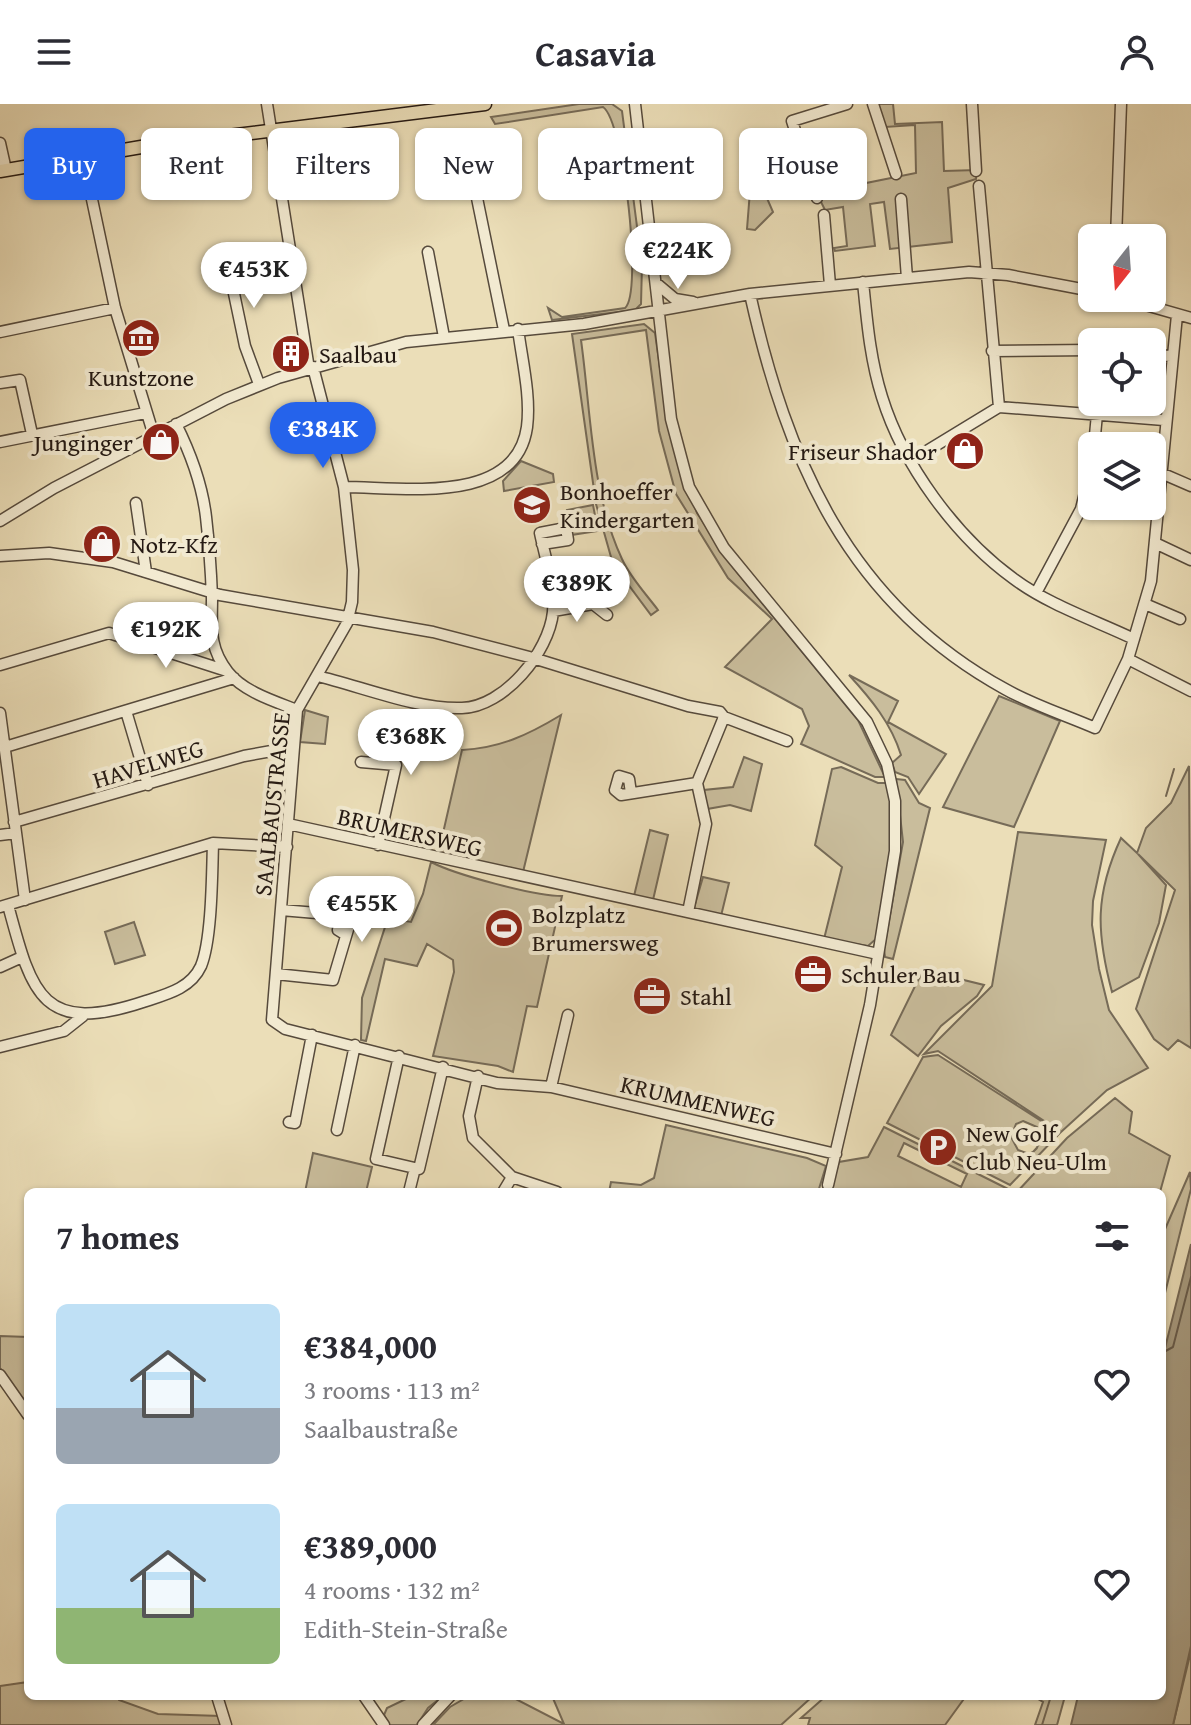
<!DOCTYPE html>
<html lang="en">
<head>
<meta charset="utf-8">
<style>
  body { margin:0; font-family:"Gentium Book Plus",serif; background:#f7f7f7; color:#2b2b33; height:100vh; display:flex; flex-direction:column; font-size:30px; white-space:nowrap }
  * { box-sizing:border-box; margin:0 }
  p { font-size:26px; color:#7c7c81 }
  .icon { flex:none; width:44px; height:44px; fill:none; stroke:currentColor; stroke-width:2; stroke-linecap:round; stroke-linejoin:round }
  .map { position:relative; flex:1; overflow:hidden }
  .drawer { position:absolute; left:24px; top:1084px; width:1142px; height:512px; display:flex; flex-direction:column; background:#fff; border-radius:12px; box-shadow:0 2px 6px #0004 }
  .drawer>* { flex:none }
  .banner { position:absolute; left:24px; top:24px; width:1144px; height:72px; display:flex; gap:16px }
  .needle { width:52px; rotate:197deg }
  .fabs { position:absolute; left:1078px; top:120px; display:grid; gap:16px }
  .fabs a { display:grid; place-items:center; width:88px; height:88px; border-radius:12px; background:#fff; box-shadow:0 2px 6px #0004; font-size:40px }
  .price { position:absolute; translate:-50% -68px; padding:0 18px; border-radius:28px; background:#fff; color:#222; font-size:26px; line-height:52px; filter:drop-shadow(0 2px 4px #0008) }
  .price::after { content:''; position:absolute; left:50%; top:48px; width:24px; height:18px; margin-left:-12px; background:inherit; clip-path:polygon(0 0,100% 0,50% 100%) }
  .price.active { background:#2563eb; color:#fff }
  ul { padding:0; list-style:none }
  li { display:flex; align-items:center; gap:24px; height:200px; padding:0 32px }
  li span { display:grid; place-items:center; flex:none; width:224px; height:160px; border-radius:12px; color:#555 }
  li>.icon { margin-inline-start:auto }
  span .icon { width:96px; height:96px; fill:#fffc; stroke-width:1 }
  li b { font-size:34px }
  h2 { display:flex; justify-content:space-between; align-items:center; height:96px; padding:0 32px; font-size:34px }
  .tag { padding:0 28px; border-radius:12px; background:#fff; box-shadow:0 2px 6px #0004; font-size:28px; line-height:72px }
  .tag.active { background:#2563eb; color:#fff }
  header { display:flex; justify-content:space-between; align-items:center; height:104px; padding:0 32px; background:#fff; font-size:36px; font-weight:800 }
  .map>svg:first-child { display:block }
</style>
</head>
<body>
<header><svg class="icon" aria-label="menu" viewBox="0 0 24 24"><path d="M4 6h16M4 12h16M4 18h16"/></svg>Casavia<svg class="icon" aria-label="person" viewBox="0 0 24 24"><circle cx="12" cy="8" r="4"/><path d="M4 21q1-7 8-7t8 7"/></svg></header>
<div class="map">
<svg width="1191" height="1621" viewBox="0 0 1191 1621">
  <rect width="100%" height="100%" fill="#ebdeb8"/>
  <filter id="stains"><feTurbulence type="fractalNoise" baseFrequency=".0025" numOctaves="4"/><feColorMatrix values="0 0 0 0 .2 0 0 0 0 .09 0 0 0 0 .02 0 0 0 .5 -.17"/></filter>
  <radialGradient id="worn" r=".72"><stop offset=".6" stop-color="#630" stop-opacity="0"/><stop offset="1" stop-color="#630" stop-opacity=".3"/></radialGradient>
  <path fill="#c9bd9c" stroke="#766b58" stroke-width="2" fill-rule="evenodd" d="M579,0H612L622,7L642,161L641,200L635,206L552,216L548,204L562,213L625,204C643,189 624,17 603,3L495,20L491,13Z
    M877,0H893L895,20L942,18L944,67L977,66L976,75L948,84L952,138L890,145L884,98L870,100L875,142L835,147L834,144L847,142L843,103L825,106L819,94L836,86L821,38L850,28L866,79L916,69L915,21L885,23Z
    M757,84L763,85L773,108L755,126L747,125L750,87Z
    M644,220L655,229L669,327L697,409L736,467L858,616L885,673H875L801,640L809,622L802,605L725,563L772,515L728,474L676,390L659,327L646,226L581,236C591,308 591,389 622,455C630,473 646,490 658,506L651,511L613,460L596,400L572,230Z
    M521,357L553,370L554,378L504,387L503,377Z
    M593,401L598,427L571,431L567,406Z
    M849,571L898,597L888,618L946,650L919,690L908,673L895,668L892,659L901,651C891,619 871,595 849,571Z
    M999,592L1060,617L1014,723L943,703Z
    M305,606L328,613L325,640L300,638Z
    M561,611L523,768L438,751L462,646C500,644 528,631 561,611Z
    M744,653L762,660L751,707L730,701L707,705L704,686L733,683Z
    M1189,662L1191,944L1178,936L1168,946L1154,935L1136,905L1175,786L1138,750L1166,781L1159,819L1139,873L1112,888C1096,828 1095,790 1121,734L1137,749L1146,724L1171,699Z
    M841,663L878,679H889C897,732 885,783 877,834L868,842L824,835L842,763L815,741L832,665Z
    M896,675L905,676L919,699L930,704L893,855L885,853L884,845L903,738Z
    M650,726L668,731L653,796L634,792Z
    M1018,728L1106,736L1093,797L1092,821L1099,865L1109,906L1148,964L1107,986L1061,1028L938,947L924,950L992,882Z
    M431,758C456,771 535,792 562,792L537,903L527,902L513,968L498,962L433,952L454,868L453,856L427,840L417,862L385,855L366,937L361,936L362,894L388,814L411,818L423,790Z
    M703,773L729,779L721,812L694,804Z
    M134,818L145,851L115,860L105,828Z
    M923,866L984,881L977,892L941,922L918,952L891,931Z
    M938,951L1060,1029L1010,1081L887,1019L923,953ZM1023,1017L1037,1023C1041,1034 1041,1045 1029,1050L1018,1046L1011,1033L1016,1020Z
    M1115,994L1132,1008L1129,1029L1170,1052L1160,1088H1017L1067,1034Z
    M666,1021L807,1054L826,1062L818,1088H609L611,1078L641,1081L654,1074Z
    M884,1023L1008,1085L1006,1088H830L839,1058L868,1053ZM904,1039L967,1070L961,1083L898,1052Z
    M313,1049L372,1063L366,1088H305Z
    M1190,1068L1191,1085L1162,1201V1132Z
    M0,1232L28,1233V1305L0,1264Z
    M1191,1547V1621H1173Z
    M28,1578V1592H118L119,1596L158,1610L221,1612L223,1621H0V1582Z
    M412,1592H443L428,1604L417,1621H389L384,1611L387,1604Z
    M469,1592H510L564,1620L552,1592H813L781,1621H433L450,1603Z
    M826,1592H966L945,1621H808L810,1614H801Z
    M1033,1592H1065L1057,1621H1035L1043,1598Z"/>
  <path fill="#a79b80" stroke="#736754" stroke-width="2" d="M1191,1140V1542L1173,1621H1071L1078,1592H1162V1256Z"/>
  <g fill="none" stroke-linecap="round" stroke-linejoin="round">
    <path stroke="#665a4a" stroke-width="2" d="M1162,1249L1173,1243L1191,1173"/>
    <path stroke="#736754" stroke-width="2" d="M1166,692L1174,665
      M1042,1621L1051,1592"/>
    <defs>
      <path id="minor" d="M267,0L309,265
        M635,0L671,315L689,383L724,444L867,618L887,660L895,697V747L870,901L828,1081
        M873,0L896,70
        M972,0L976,67
        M0,39L6,66
        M83,53L115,204L154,332
        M979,82L999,303
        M477,94L504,226
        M817,94L792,17L847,0
        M901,95L907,174
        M824,111L830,181
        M1116,134L1121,0
        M428,148L444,233
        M218,177L232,180L245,242L259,280
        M863,178C867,217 870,255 882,293C903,361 956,433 1014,475C1049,501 1094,516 1134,535
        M656,179L675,195L693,198
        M750,190C787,356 848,499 1005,585C1033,601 1065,611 1095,624L1128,555L1151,477L1177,211
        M1121,194L1191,214
        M0,228L115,204
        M992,247L1092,246
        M1152,251L1171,252
        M313,263L344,383L353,466L352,498L347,519L297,606L272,916L285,925L497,979L551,983L836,1050
        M0,279L20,276L32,330
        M176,320C191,350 202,379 206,413C209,439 211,467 212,493C212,522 208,543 228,568C244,588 274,597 297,606
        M0,338L145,309
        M1094,342L1097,310
        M912,356L999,303L1164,316
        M1161,369L1191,382
        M344,383C403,383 516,402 527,323C531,292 522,256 518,225
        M136,399L146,468
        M0,417L54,384L226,295L278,274L406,238L584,220L750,190L969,168L1008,171L1092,187
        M1155,439L1191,456
        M0,452L49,449L113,458L220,491L433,528L533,554L688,602L720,608L724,613L787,637
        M1036,489L1081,405L1092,360
        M1145,500L1180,515
        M553,507L593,500L607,511
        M1128,555L1191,587
        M0,561L109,529L227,567
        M317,572C360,582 419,606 462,604C504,603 549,548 553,508C555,483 545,453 540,429L566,424L568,436L542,440
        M126,607L148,681
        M0,609L25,796
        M5,643L234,574
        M361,658L396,661L378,741
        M631,689L629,675L619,672L615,686L621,691L697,679
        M14,718L244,652L294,643
        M288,720L878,850
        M0,731L16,729
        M8,801C32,891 42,932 146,897C168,890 191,884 201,862C212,835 212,770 213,739
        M0,803L213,739L287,743
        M688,808L706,720L697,679L724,613
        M341,810L338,826L346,831
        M0,863L22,853
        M276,870L333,876L352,812L281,806
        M0,943L64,927L83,912
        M399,952L376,1055L419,1065L443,963
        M478,972L469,1012L473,1034L512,1073L557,1088
        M551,983L568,911
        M289,1018L295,1019L312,931
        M337,1026L355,941
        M409,1088L415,1064
        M503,1088L512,1073
        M0,1271L28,1311
        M217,1592L226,1621
        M364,1592L384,1621
        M423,1621L450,1592"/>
      <path id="major" d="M0,67L147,42L485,0"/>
    </defs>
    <use href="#minor" stroke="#564a3c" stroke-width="13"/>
    <use href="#major" stroke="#241913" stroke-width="15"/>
    <use href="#minor" stroke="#f2ead1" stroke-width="10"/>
    <use href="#major" stroke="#ebdeb8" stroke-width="12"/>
  </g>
  <defs>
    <symbol id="museum-disc" viewBox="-11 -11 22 22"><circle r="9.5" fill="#8f2418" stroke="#f2ead1"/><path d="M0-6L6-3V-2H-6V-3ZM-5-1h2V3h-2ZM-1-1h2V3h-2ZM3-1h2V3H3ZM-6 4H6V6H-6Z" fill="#fff"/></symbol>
    <symbol id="building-disc" viewBox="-11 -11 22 22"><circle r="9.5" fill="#8f2418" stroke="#f2ead1"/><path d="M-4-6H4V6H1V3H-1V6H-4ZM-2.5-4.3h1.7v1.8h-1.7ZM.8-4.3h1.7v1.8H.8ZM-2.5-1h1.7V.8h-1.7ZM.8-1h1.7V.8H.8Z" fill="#fff"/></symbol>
    <symbol id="shop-disc" viewBox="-11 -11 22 22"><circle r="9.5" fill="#8f2418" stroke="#f2ead1"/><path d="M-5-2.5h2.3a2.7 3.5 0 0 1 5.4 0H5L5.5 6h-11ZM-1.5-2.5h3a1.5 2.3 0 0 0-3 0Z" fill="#fff"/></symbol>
    <symbol id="school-disc" viewBox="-11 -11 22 22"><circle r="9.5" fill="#8f2418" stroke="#f2ead1"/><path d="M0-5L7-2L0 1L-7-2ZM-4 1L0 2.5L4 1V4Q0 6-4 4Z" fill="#fff"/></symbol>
    <symbol id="stadium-disc" viewBox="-11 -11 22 22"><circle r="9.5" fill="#8f2418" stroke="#f2ead1"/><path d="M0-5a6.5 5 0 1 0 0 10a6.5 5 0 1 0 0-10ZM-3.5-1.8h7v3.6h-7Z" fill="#fff"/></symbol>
    <symbol id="office-disc" viewBox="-11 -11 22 22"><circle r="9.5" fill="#8f2418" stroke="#f2ead1"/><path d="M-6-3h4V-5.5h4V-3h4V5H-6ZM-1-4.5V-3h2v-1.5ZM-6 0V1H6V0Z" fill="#fff"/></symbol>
    <symbol id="parking-disc" viewBox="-11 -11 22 22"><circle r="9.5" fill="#8f2418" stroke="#f2ead1"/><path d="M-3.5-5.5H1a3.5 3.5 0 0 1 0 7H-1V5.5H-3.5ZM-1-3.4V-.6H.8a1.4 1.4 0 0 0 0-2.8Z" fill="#fff"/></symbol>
  </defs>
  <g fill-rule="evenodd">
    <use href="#museum-disc" x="119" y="212" width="44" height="44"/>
    <use href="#building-disc" x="269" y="228" width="44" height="44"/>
    <use href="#shop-disc" x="139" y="316" width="44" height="44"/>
    <use href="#shop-disc" x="943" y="325" width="44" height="44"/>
    <use href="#school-disc" x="510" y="379" width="44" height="44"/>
    <use href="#shop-disc" x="80" y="418" width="44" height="44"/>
    <use href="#stadium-disc" x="482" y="802" width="44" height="44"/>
    <use href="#office-disc" x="791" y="848" width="44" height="44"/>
    <use href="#office-disc" x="630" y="870" width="44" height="44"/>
    <use href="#parking-disc" x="916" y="1021" width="44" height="44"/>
  </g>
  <g text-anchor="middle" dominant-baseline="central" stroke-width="8" stroke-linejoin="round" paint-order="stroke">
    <g font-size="24" fill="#241913" stroke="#f2ead1" text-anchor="start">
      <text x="319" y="250">Saalbau</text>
      <text x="141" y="273" text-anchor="middle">Kunstzone</text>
      <text x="133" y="338" text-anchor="end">Junginger</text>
      <text x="937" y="347" text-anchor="end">Friseur Shador</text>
      <text x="560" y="387">Bonhoeffer<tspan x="560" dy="28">Kindergarten</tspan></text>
      <text x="130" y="440">Notz-Kfz</text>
      <text x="532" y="810">Bolzplatz<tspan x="532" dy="28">Brumersweg</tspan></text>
      <text x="841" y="870">Schuler Bau</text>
      <text x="680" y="892">Stahl</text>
      <text x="966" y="1029">New Golf<tspan x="966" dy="28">Club Neu-Ulm</tspan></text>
    </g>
    <g font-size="24" fill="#241913" stroke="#f2ead1">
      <text transform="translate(148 660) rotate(-17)">HAVELWEG</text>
      <text transform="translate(272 700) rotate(-84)">SAALBAUSTRASSE</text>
      <text transform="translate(410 728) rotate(13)">BRUMERSWEG</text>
      <text transform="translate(698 997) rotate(13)">KRUMMENWEG</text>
    </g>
  </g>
  <rect width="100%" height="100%" filter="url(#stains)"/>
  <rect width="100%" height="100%" fill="url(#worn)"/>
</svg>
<div class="fabs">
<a><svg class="needle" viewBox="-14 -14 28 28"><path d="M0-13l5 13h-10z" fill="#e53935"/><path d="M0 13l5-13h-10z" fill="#7c7c81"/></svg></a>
<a><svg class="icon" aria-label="locate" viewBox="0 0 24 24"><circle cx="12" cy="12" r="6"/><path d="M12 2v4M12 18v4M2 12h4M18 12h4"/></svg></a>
<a><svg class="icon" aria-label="layers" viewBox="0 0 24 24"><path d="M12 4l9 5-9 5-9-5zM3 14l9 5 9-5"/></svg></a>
</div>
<b class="price" style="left:678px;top:187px">€224K</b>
<b class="price" style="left:254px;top:206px">€453K</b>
<b class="price active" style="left:323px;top:366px">€384K</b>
<b class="price" style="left:577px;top:520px">€389K</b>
<b class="price" style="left:166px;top:566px">€192K</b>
<b class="price" style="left:411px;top:673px">€368K</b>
<b class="price" style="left:362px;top:840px">€455K</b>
<div class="banner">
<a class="tag active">Buy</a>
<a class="tag">Rent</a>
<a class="tag">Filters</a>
<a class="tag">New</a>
<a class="tag">Apartment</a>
<a class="tag">House</a>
</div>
<section class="drawer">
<h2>7 homes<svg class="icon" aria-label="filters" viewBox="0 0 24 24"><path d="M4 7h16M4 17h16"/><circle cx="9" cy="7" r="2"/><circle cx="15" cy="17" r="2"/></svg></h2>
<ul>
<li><span style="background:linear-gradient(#bfe0f5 65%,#9aa5b1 0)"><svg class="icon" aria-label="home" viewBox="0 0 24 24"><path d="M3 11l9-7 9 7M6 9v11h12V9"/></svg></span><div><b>€384,000</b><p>3 rooms · 113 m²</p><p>Saalbaustraße</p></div><svg class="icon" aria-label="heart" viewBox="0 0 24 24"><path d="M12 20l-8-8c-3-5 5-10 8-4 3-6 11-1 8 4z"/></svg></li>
<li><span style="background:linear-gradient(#bfe0f5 65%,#8fb573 0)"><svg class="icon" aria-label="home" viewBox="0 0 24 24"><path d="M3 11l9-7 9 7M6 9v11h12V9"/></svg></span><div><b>€389,000</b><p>4 rooms · 132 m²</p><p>Edith-Stein-Straße</p></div><svg class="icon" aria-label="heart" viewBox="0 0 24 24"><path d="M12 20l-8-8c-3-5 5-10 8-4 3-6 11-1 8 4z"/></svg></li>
</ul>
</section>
</div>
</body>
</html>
